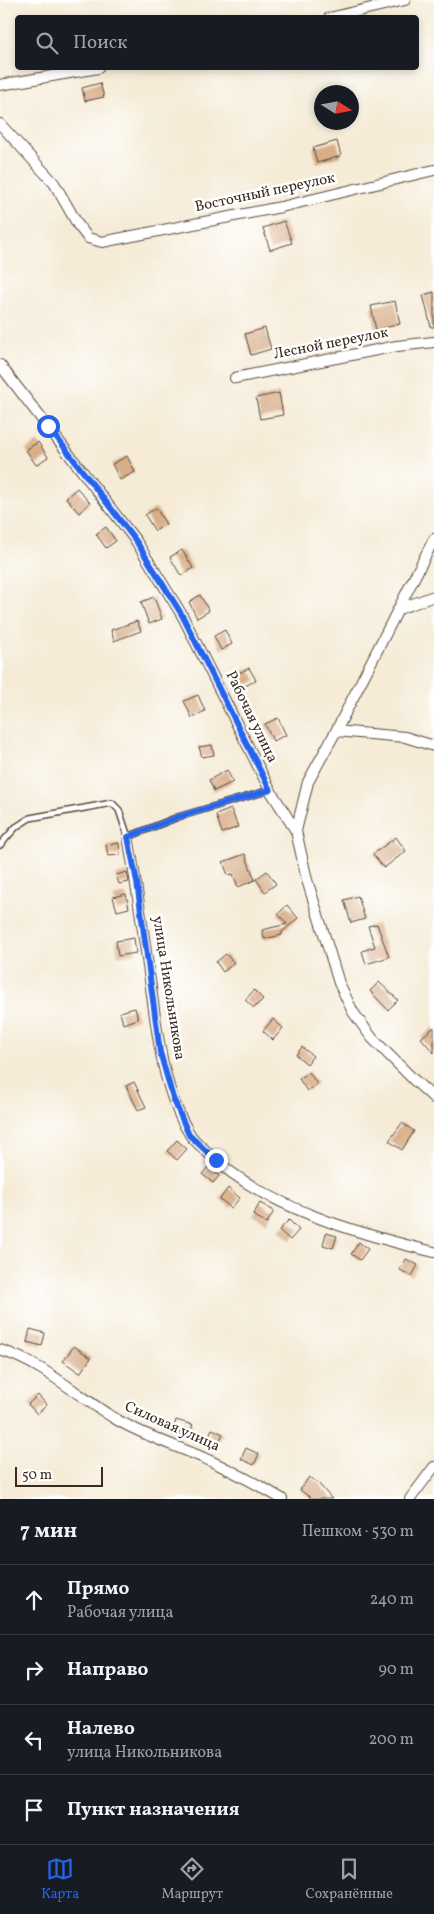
<!DOCTYPE html>
<html lang="ru">
<meta charset="utf-8">
<style>
:root{--surface:#171b24;--page:#242831;--text:#f1f3f6;--muted:#9ea1a6;--line:#363941;--accent:#2563eb}
body{margin:0;font-family:Vollkorn,serif;background:var(--page);color:var(--text)}
.compass{position:absolute;left:314px;top:85px;width:45px;height:45px;border-radius:50%;background:var(--surface);box-shadow:0 2px 8px #0003;rotate:101deg}
.scale{position:absolute;left:15px;bottom:12px;width:88px;box-sizing:border-box;padding-left:5px;border:2px solid #3b2a1e;border-top:0;font-size:14px;line-height:18px;white-space:nowrap;color:#3b2a1e;-webkit-text-stroke:4px #fff;paint-order:stroke}
.stop{position:absolute;width:15px;height:15px;margin:-11px;border:4px solid #2563eb;border-radius:50%;background:#fff}
.stop.end{background:#2563eb;border-color:#fff;box-shadow:0 1px 5px #0008}
.list{margin:0;padding:0;list-style:none}
h2{display:flex;justify-content:space-between;align-items:center;height:65px;margin:0;padding:0 20px;font-size:21px}
h2 small{font-size:16px;font-weight:400;color:var(--muted)}
.list li{display:grid;grid-template-columns:32px 1fr auto;gap:15px;align-items:center;box-sizing:border-box;height:70px;padding:0 20px;border-top:1px solid var(--line)}
.list b{display:block;font-size:19px;white-space:nowrap}
.list p{margin:0;font-size:16px;white-space:nowrap;color:var(--muted)}
.list em{font-size:16px;font-style:normal;color:var(--muted)}
.icon{flex:none;width:28px;height:28px;fill:none;stroke:currentColor;stroke-width:2;stroke-linecap:round;stroke-linejoin:round}
.map{position:relative;flex:none;width:434px;height:1499px;overflow:hidden}
.search{position:absolute;background:var(--surface);box-shadow:0 2px 8px #0003;left:15px;right:15px;top:15px;height:55px;display:flex;align-items:center;gap:12px;box-sizing:border-box;padding:0 18px;border-radius:5px;color:var(--muted);font-size:19px}
.sheet{height:345px;background:var(--surface)}
nav{display:flex;justify-content:space-around;align-items:center;box-sizing:border-box;height:70px;border-top:1px solid var(--line);background:var(--surface);font-size:14px;color:var(--muted)}
nav a{display:grid;justify-items:center;gap:2px}
nav .on{color:var(--accent)}
.map>svg:first-child{display:block}
.building{fill:#d8ae89}
.lines{fill:none;stroke-linecap:round;stroke-linejoin:round}
.lane-casing{stroke:#57473a;stroke-width:8}
.street-casing{stroke:#57473a;stroke-width:12}
.lane{stroke:#fff;stroke-width:5}
.street{stroke:#fff;stroke-width:10}
.route{stroke:#2563eb;stroke-width:6}
.labels{text-anchor:middle;dominant-baseline:central;stroke-width:5;stroke-linejoin:round;paint-order:stroke}
.street-label{font-size:15px;fill:#3b2a1e;stroke:#fff}
</style>
<div class="map">
<svg width="434" height="1499" viewBox="0 0 434 1499">
<rect width="100%" height="100%" fill="#fff"/>
<filter id="ink" filterUnits="userSpaceOnUse"><feTurbulence type="fractalNoise" baseFrequency=".02" numOctaves="2"/><feDisplacementMap in="SourceGraphic" scale="10" xChannelSelector="R" yChannelSelector="G"/><feConvolveMatrix kernelMatrix="1 2 1 2 8 2 1 2 1" color-interpolation-filters="sRGB"/></filter>
<filter id="wash" filterUnits="userSpaceOnUse"><feTurbulence type="fractalNoise" baseFrequency=".0096" numOctaves="4" result="noise"/><feDisplacementMap in="SourceGraphic" scale="20" xChannelSelector="R" yChannelSelector="G"/><feGaussianBlur stdDeviation="1.12" result="paint"/><feColorMatrix in="noise" values="0 0 0 0 0 0 0 0 0 0 0 0 0 0 0 0 0 1.4 0 .05"/><feComposite in="paint" operator="in"/></filter>
<g filter="url(#wash)">
<rect width="100%" height="100%" fill="#f5ebd6"/>
<g id="blocks">
<path class="building" d="M100 83 104 97 85 101 82 88Z
M337 141 341 156 317 163 313 148Z
M284 221 292 243 270 250 263 228Z
M434 292V327H431L423 295Z
M395 301 400 324 376 330 371 306Z
M265 328 271 349 251 355 245 334Z
M279 393 283 415 260 419 256 398Z
M38 442 48 457 36 465 26 450Z
M127 456 135 472 120 480 112 464Z
M77 488 90 503 79 513 66 498Z
M156 508 166 524 155 531 145 515Z
M106 527 116 541 106 548 96 534Z
M182 550 193 568 181 576 170 557Z
M200 595 209 611 197 618 189 602Z
M154 597 162 619 149 624 141 602Z
M137 621 141 631 114 641 111 630Z
M225 630 232 644 221 650 214 636Z
M249 668 256 680 242 688 235 675Z
M198 695 205 711 192 718 184 701Z
M278 718 286 735 273 741 265 724Z
M212 745 214 755 202 757 199 747Z
M227 770 233 782 214 791 209 780Z
M231 809 238 827 222 833 216 815Z
M396 837 406 851 384 868 373 854Z
M119 843 120 855 108 856 106 845Z
M245 854 255 880 238 887 233 874 228 875 223 862Z
M267 871 276 884 265 892 256 879Z
M127 872 129 882 119 884 116 875Z
M126 894 129 908 117 911 113 897Z
M358 896 365 919 351 923 344 900Z
M287 905 298 918 282 932V935L264 939 262 930 287 924 278 914Z
M377 924 389 957 366 964 362 951 375 947 368 926Z
M134 938 136 953 118 956 116 941Z
M226 954 234 963 223 972 216 962Z
M379 982 398 1000 388 1010 370 991Z
M254 990 263 999 254 1008 245 1000Z
M135 1008 138 1019 123 1024 120 1012Z
M273 1019 283 1028 273 1040 263 1031Z
M434 1027V1053L421 1038Z
M302 1047 313 1056 307 1064 296 1055Z
M309 1072 317 1084 307 1091 299 1079Z
M134 1082 146 1107 138 1110 126 1086Z
M402 1123 414 1131 402 1150 389 1141Z
M177 1140 187 1149 177 1160 167 1151Z
M208 1167 219 1176 213 1183 202 1174Z
M228 1188 240 1198 231 1208 220 1199Z
M260 1203 274 1211 267 1223 253 1215Z
M289 1220 299 1230 290 1240 279 1230Z
M326 1233 337 1236 333 1248 323 1245Z
M359 1242 368 1249 360 1260 351 1254Z
M406 1259 418 1265 412 1276 400 1270Z
M30 1329 45 1333 42 1346 27 1342Z
M74 1346 91 1358 80 1373 63 1361Z
M38 1395 47 1405 37 1414 28 1404Z
M176 1420 193 1425 189 1436 173 1431Z
M212 1429 223 1434 216 1447 206 1442Z
M246 1448 259 1454 254 1465 241 1459Z
M309 1477 318 1483 332 1499H312L300 1490Z"/>
</g>
</g>
<g filter="url(#ink)">
<use href="#blocks" fill-opacity="0" stroke="#57473a" stroke-width="1"/>
<g class="lines">
<defs>
<path id="lane" d="M0 845 16 827 30 818 112 803 119 810 128 837 178 817 270 790"/>
<path id="street" d="M329 18 405 0
M0 85 98 68
M0 124 54 183 78 225 88 238 102 242 281 207 434 170
M0 365 136 541 182 615 270 790 296 831 307 880 324 934 339 983 353 1012 372 1038 414 1080 434 1098
M235 378 397 346 434 342
M399 609 434 596
M336 731 405 737 434 746
M296 831 308 782 336 731 434 539
M128 837C137 885 143 932 150 980 157 1031 162 1088 189 1133 193 1140 201 1146 207 1152 263 1207 359 1234 434 1252
M0 1350C43 1363 76 1395 114 1418 142 1435 174 1445 204 1458 231 1470 257 1484 282 1499
M410 1499 434 1467"/>
</defs>
<use href="#lane" class="lane-casing"/>
<use href="#street" class="street-casing"/>
<use href="#lane" class="lane"/>
<use href="#street" class="street"/>
</g>
</g>
<g class="lines" filter="url(#ink)">
<path class="route" d="M48 426 136 541 182 615 270 790 178 817 128 837 137 882 160 1052 173 1098 189 1135 216 1160"/>
</g>
<g class="labels">
<g class="street-label">
<text transform="translate(265 193) rotate(-12)">Восточный переулок</text>
<text transform="translate(331 344) rotate(-11)">Лесной переулок</text>
<text transform="translate(251 717) rotate(64)">Рабочая улица</text>
<text transform="translate(168 988) rotate(81)">улица Никольникова</text>
<text transform="translate(172 1427) rotate(24)">Силовая улица</text>
</g>
</g>
</svg>
<svg class="compass" viewBox="-18 -18 36 36"><path d="M0-13l5 13h-10z" fill="#e53935"/><path d="M0 13l5-13h-10z" fill="#9ea1a6"/></svg>
<div class="scale">50 m</div>
<div class="stop" style="left:48px;top:426px"></div>
<div class="stop end" style="left:216px;top:1160px"></div>
<div class="search"><svg class="icon" aria-label="search" viewBox="0 0 24 24"><circle cx="10" cy="10" r="6"/><path d="M15 15l6 6"/></svg>Поиск</div>
</div>
<section class="sheet">
<h2>7 мин<small>Пешком · 530 m</small></h2>
<ul class="list">
<li><svg class="icon" aria-label="ahead" viewBox="0 0 24 24"><path d="M12 20V5M6 11l6-6 6 6"/></svg><div><b>Прямо</b><p>Рабочая улица</p></div><em>240 m</em></li>
<li><svg class="icon" aria-label="right" viewBox="0 0 24 24"><path d="M7 20v-9h11M14 6l5 5-5 5"/></svg><div><b>Направо</b></div><em>90 m</em></li>
<li><svg class="icon" aria-label="left" viewBox="0 0 24 24"><path d="M17 20v-9H6M10 6l-5 5 5 5"/></svg><div><b>Налево</b><p>улица Никольникова</p></div><em>200 m</em></li>
<li><svg class="icon" aria-label="arrive" viewBox="0 0 24 24"><path d="M6 21V4h12l-3 4 3 4H6"/></svg><div><b>Пункт назначения</b></div></li>
</ul>
</section>
<nav>
<a class="on"><svg class="icon" aria-label="map" viewBox="0 0 24 24"><path d="M3 6l6-2 6 2 6-2v14l-6 2-6-2-6 2zM9 4v14M15 6v14"/></svg>Карта</a>
<a><svg class="icon" aria-label="directions" viewBox="0 0 24 24"><path d="M12 3l9 9-9 9-9-9zM9 14v-3h6M13 9l2 2-2 2"/></svg>Маршрут</a>
<a><svg class="icon" aria-label="saved" viewBox="0 0 24 24"><path d="M7 4h10v16l-5-4-5 4z"/></svg>Сохранённые</a>
</nav>
